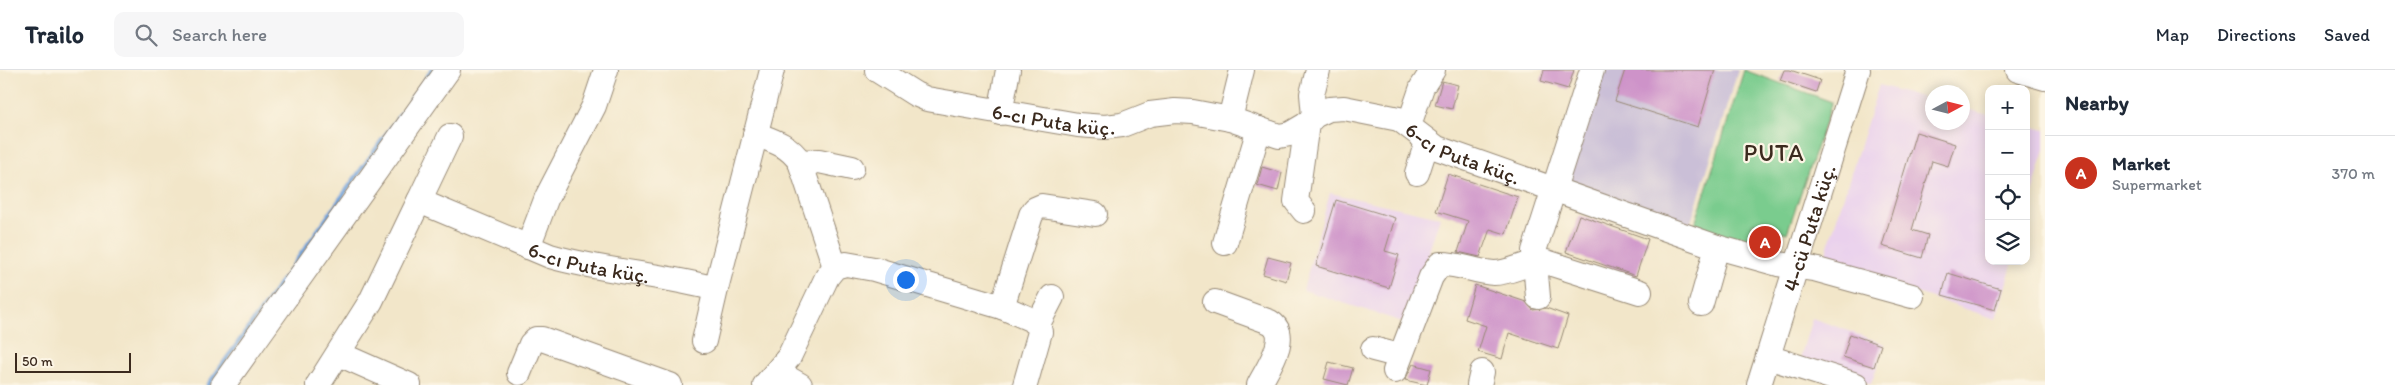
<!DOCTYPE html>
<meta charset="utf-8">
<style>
:root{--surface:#fff;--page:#f6f6f7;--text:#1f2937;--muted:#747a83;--line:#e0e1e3;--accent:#c8321e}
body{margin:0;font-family:Itim,sans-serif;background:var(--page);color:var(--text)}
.controls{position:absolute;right:15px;top:15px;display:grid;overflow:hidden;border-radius:10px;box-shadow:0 2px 12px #0003}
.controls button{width:45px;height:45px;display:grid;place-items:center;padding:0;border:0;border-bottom:1px solid var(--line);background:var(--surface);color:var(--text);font:25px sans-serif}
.compass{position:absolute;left:1925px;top:15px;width:45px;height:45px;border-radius:50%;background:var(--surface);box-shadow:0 2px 12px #0003;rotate:83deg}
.scale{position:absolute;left:15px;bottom:12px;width:116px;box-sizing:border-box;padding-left:5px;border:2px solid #3b2a1e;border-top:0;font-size:14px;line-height:18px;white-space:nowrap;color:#3b2a1e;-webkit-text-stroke:4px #fcf5e5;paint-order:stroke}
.you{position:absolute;left:905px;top:209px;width:18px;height:18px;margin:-12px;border:4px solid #fff;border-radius:50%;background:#1a73e8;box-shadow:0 0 0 8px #1a73e833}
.badge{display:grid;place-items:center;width:32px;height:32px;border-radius:50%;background:var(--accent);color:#fff;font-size:16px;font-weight:700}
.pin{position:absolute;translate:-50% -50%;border:2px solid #fff;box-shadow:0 1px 5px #0006}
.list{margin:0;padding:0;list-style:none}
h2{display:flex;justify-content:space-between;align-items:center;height:65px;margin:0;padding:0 20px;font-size:21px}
h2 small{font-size:16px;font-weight:400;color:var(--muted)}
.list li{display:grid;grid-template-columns:32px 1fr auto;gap:15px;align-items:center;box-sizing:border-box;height:75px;padding:0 20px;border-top:1px solid var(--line)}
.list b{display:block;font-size:19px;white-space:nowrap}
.list p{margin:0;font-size:16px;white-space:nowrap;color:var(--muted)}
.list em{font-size:16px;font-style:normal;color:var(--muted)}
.icon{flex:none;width:28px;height:28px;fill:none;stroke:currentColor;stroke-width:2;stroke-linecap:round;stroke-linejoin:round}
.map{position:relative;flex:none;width:2045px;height:315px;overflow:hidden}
header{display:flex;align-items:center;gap:30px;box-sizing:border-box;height:70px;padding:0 25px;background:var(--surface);border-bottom:1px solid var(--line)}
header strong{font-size:24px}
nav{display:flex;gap:28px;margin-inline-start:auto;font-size:18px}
.search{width:350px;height:45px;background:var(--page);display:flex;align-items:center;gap:12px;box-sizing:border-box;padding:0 18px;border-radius:10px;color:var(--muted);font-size:19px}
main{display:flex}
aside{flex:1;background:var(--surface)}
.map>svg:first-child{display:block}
.built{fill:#ead1ed}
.industrial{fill:#cabfd7}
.green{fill:#7acc8e;stroke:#5a7b56}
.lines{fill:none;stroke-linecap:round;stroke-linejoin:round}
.stream{stroke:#70a2db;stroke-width:4.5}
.building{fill:#ce93c9}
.minor-casing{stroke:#968874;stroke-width:26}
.minor{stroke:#fff;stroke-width:24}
.labels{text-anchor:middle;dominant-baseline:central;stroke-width:4.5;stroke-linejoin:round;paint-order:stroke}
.street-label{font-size:21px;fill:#3b2a1e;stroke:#fcf5e5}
.quarter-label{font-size:24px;letter-spacing:1px;fill:#3b2a1e;stroke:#fcf5e5}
</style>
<header>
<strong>Trailo</strong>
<div class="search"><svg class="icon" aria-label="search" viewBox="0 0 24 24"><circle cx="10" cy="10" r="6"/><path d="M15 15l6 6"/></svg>Search here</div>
<nav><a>Map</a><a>Directions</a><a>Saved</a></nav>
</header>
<main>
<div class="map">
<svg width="2045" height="315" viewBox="0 0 2045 315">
<rect width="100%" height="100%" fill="#fcf5e5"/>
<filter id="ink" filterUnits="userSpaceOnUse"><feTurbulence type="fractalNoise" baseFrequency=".02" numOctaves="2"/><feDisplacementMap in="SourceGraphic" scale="10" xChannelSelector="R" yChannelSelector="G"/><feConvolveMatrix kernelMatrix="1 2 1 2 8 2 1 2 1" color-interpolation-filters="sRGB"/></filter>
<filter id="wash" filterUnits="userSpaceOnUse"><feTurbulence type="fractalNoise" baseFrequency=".0096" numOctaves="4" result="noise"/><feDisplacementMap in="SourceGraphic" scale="20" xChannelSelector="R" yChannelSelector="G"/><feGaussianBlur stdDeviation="1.12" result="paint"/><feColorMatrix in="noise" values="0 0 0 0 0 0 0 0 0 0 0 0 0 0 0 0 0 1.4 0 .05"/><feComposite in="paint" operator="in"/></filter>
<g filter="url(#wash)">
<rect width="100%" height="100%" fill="#f2e6c9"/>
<path class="built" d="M1879 15 1932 30V52H1962L1963 38 1989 45V191H2013L1996 249 1823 192Z
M2026 55 2045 60V79L2026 144Z
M1330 123 1440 147 1406 253 1303 220Z
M1812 248 1885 274 1871 314 1800 289Z"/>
<path class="industrial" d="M1600 0H1738L1690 155 1563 117Z"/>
<path class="green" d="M1744 0 1832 32 1787 163 1753 153 1747 173 1694 157Z"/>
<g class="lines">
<path class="stream" d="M208 315 432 0"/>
</g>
<g id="blocks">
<path class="building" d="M1544 0H1574L1568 19 1541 11Z
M1625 0H1715L1698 57 1615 31Z
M1784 0H1790L1820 10 1816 22 1780 10Z
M1442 11 1458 15 1452 39 1435 35Z
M1916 62 1955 74 1948 96 1932 91 1912 160 1928 165 1922 188 1882 176Z
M1262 97 1282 103 1278 121 1257 115Z
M1448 104 1518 127 1506 164 1490 159 1480 187 1458 182 1468 151 1436 141Z
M1336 130 1395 148 1385 181 1399 185 1389 218 1316 196Z
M1579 145 1648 169 1636 206 1566 182Z
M1754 162 1783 172 1780 180 1750 172Z
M1268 187 1291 193 1286 211 1263 204Z
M1948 203 2001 219 1995 240 1942 225Z
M1475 215 1526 232 1533 240 1546 238 1568 246 1558 279 1509 263 1502 289 1478 282 1486 256 1465 249Z
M1850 264 1881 275 1874 297 1843 287Z
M1329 292 1353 298 1348 315 1324 309Z
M1413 294 1431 299 1427 315 1405 310Z"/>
</g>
</g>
<g filter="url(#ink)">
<use href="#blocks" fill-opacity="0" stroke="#968874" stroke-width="1"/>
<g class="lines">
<defs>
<g id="minor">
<path id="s1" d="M877 0 915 24 927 29 1078 55 1105 57 1122 55 1150 44 1175 41 1193 42 1230 49 1279 66 1290 64 1307 54 1314 46 1329 39 1344 38 1399 49 1437 78 1717 177 1778 194 1814 199 1912 226"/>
<path d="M2018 0 2045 8"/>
<path d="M1000 43 1008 0"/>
<path d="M1314 46 1312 24 1318 0"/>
<path d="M1230 49 1242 0"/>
<path d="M1409 55 1422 17 1433 0"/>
<path d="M755 64C774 71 789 75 800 92L835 197"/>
<path d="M800 92 819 91 852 98"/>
<path d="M1417 103 1427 72"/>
<path d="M419 131 450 66"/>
<path d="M1304 141 1296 131 1307 54"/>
<path d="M1225 173 1259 59"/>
<path d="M528 177 547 127 594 36 606 0"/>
<path d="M1538 227 1534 181 1592 0"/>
<path d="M1215 232 1270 252C1292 265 1267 299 1259 315"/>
<path d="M1701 234 1717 177"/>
<path d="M1002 237 1031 145 1035 139 1042 136 1095 144"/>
<path d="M1038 254 1052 227"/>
<path d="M704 271 716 219"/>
<path d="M1373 279 1400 286"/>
<path d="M339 284 409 315"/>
<path d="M1768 287 1856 315"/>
<path d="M1395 301 1431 207 1440 194C1458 193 1475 202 1494 203 1512 203 1527 191 1546 192L1640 222"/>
<path d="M777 302 800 315"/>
<path d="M519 303 531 274 536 269H542L670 315"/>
<path d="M223 315 448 0"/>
<path id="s2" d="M318 315 371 231 419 131 550 186C604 202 662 204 716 219L772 0"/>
<path d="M765 315 789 287 827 207 835 197 846 194 874 199 1002 237 1030 249 1038 254 1040 262 1025 315"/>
<path d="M1479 315 1482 302"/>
<path id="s3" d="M1759 315 1858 0"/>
</g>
</defs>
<use href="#minor" class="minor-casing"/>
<use href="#minor" class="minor"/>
</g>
</g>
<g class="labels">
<g class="street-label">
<text stroke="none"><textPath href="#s1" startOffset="186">6-cı Puta küç.</textPath></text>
<text stroke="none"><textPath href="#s1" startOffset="621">6-cı Puta küç.</textPath></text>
<text stroke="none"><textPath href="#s3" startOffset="165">4-cü Puta küç.</textPath></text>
<text stroke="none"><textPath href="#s2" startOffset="392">6-cı Puta küç.</textPath></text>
</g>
<g class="quarter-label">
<text x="1774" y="82">PUTA</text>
</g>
</g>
</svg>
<div class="controls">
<button>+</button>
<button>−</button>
<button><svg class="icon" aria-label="locate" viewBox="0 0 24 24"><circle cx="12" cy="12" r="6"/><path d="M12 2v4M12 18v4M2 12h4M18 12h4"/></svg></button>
<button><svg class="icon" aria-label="layers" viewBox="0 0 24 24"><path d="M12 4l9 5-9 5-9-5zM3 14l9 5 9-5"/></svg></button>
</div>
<svg class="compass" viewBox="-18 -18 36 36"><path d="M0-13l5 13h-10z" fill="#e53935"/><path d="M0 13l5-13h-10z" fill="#747a83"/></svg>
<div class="scale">50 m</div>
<div class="you"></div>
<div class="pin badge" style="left:1765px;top:172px">A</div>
</div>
<aside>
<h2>Nearby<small></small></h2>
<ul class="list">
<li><span class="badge">A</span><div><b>Market</b><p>Supermarket</p></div><em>370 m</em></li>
</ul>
</aside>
</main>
